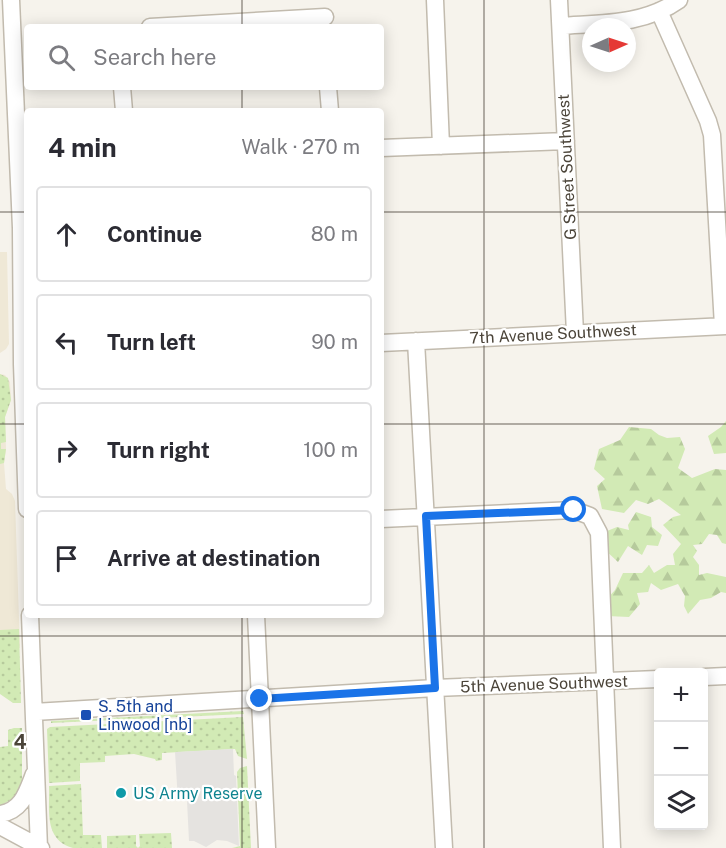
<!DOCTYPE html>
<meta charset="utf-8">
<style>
:root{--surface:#fff;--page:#f2f2f3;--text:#2b2b33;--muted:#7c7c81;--line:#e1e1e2}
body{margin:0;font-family:"Public Sans",sans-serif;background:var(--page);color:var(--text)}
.controls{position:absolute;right:18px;bottom:18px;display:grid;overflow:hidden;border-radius:6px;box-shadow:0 3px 15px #0003}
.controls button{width:54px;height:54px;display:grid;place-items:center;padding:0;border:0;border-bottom:2px solid var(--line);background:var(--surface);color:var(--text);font:30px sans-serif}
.compass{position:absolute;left:582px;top:18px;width:54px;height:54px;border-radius:50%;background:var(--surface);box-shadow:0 3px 15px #0003;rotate:87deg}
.stop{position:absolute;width:18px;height:18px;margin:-14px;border:4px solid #1a73e8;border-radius:50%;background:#fff}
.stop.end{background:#1a73e8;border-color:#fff;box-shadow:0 2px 6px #0008}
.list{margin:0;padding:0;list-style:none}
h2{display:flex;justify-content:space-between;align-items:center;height:78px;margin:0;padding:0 24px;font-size:26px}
h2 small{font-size:20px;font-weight:400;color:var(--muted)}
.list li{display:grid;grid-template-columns:39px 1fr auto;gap:18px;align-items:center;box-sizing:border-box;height:96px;margin:0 12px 12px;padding:0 12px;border:2px solid var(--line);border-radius:6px}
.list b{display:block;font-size:22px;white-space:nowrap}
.list em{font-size:20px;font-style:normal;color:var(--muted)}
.icon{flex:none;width:33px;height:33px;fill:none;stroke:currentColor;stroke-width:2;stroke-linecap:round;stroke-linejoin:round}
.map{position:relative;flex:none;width:726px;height:848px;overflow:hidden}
.search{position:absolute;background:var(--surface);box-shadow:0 3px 15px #0003;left:24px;top:24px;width:360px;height:66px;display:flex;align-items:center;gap:15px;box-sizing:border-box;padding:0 21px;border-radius:6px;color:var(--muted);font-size:22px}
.panel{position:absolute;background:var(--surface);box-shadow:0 3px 15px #0003;left:24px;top:108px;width:360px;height:510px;border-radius:6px}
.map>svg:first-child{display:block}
.education{fill:#efe8d6}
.grass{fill:url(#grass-dots)}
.forest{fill:url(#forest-firs)}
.parking{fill:#e5e3e0}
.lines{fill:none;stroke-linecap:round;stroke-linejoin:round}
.minor-casing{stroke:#c2bbae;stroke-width:19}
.minor{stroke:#fff;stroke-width:16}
.route{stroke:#1a73e8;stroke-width:8}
.grid{fill:none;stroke:#4b4439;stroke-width:1.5;stroke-opacity:0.55}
.transit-dot{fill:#1a4fb4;stroke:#fff;stroke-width:2}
.culture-dot{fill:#0f9aa8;stroke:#fff;stroke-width:2}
.labels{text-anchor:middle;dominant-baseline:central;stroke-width:4.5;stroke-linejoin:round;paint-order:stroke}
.street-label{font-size:16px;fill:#4b4439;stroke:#fff}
.transit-label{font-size:16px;fill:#164399;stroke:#fff;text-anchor:start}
.culture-label{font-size:16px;fill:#0d838f;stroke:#fff;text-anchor:start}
.grid-label{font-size:20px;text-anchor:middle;font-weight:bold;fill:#4b4439;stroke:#fff;stroke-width:4.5;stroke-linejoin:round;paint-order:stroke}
</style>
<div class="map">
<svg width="726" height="848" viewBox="0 0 726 848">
<defs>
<pattern id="grass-dots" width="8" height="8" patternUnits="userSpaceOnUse" patternTransform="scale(1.5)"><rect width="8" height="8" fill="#d2eab5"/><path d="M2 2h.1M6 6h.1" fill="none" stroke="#b6ca9c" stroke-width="1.8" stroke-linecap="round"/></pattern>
<pattern id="forest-firs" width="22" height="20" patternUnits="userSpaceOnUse" patternTransform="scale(1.5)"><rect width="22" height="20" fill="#d2eab5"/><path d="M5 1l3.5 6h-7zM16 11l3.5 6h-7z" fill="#b6ca9c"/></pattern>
</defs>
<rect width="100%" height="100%" fill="#f6f3ec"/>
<path class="education" d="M0 252H7L9 344 6 349 0 353Z
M0 374 5 375 10 382 11 400 5 417 6 449 4 463 6 489 12 494 15 501 20 648 0 649Z"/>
<path class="grass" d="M0 374 8 378 11 400 5 417 6 442 1 443V449H6L4 463 0 464Z
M19 629 21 703H13L0 694V630Z
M243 711 244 714 51 723V721Z
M243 717 247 759 238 756 235 749 162 753V760L156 761 155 759 134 754 105 756V762L80 763V781L49 783 47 729 50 727Z
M14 728H22V785L13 801 10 800 0 806V747L8 746V730Z
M247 766 251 848H232L240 846 237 772 240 768Z
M81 784 83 835H101L102 848C93 848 81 848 73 848 43 840 50 809 49 786Z
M171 833 172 848H107V836L136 835V846L138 848 140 846 139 834Z"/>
<path class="forest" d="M726 421V453L714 454 708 436 721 427Z
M629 427 651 429 659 435 667 438 680 437 685 449 678 468 692 478 715 469 726 470V544L722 543 717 535 709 534 702 544 693 545 697 551 693 557 699 565V575L707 573 726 577V593L721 592 711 598 700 600 688 614 684 606 685 596 678 584 661 590 651 583 648 592 637 593 640 604 629 617 607 616 606 600 615 590 623 573H642L649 565 654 573 667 565H675L673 554 681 544 663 525 673 517 681 515 659 499 648 504 636 500 624 513 602 509 597 486 605 479 594 469 599 449 620 440Z
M636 512 651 517 652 527 662 535 658 546 647 545 642 555 628 546 618 562 604 549 602 533 617 527 629 530 628 525Z"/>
<path class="parking" d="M233 749 234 775 236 776 239 846 227 841 217 840 206 847 194 841H189L187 801H178L175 752Z"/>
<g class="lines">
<defs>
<path id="minor" d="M11 0 21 228 22 364 27 509
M435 0 441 146
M559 0 575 333
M659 11 708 121 712 135 723 326
M561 26C601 23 644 25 679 0
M150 27 325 17
M122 87 124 111
M328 87 330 111
M381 148 566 141
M416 341 444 848
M381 343 726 326
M381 519 574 510 590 516 599 533 612 848
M30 615 39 848
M256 615 267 848
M704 677 726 676
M34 712 435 688 658 679
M0 814C22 811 27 792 34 774
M0 826 41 848"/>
</defs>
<use href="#minor" class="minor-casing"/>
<use href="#minor" class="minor"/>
</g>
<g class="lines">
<path class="route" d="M260 699 435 688 426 516 574 510"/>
</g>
<path class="grid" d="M242 0V27M484 0V848M242 87V111M0 212H27M381 212H726M0 424H27M381 424H726M242 615V848M0 636H726"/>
<rect class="transit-dot" x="80" y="709" width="12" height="12" rx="3"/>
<circle class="culture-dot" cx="121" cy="793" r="6"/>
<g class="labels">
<g class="street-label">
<text transform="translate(567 167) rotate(-93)">G Street Southwest</text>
<text transform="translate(553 334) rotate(-3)">7th Avenue Southwest</text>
<text transform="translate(544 684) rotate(-2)">5th Avenue Southwest</text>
</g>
<g class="transit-label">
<text x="98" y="706">S. 5th and<tspan x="98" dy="18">Linwood [nb]</tspan></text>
</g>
<g class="culture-label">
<text x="133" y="793">US Army Reserve</text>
</g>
</g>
<g class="grid-label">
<text x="20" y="749">4</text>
</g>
</svg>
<div class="controls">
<button>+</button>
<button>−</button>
<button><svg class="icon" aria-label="layers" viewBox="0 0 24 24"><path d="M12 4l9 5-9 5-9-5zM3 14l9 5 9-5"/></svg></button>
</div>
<svg class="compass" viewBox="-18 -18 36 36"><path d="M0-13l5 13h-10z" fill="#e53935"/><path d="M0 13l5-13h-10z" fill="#7c7c81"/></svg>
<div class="stop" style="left:574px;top:510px"></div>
<div class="stop end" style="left:260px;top:699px"></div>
<div class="search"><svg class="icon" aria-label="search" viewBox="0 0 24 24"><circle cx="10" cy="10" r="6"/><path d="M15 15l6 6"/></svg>Search here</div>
<section class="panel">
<h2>4 min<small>Walk · 270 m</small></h2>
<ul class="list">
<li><svg class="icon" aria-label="ahead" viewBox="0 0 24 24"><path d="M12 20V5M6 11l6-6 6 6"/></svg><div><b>Continue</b></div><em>80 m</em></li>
<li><svg class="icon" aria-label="left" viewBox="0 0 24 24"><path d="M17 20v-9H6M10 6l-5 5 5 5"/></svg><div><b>Turn left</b></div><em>90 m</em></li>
<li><svg class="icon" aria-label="right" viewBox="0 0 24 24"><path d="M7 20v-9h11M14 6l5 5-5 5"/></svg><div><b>Turn right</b></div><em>100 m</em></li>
<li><svg class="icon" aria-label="arrive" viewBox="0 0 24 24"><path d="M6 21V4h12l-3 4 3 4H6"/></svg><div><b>Arrive at destination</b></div></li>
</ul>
</section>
</div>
